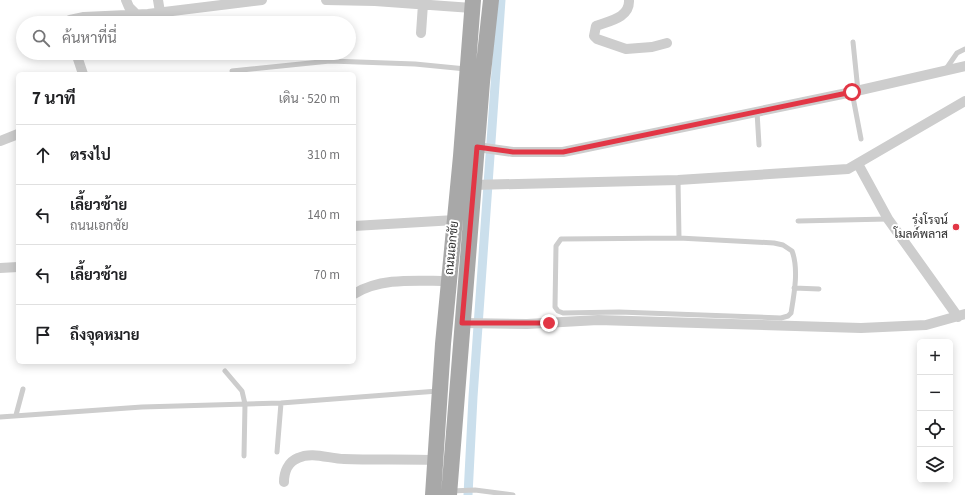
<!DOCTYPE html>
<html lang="th">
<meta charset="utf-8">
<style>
:root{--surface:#fff;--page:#f6f6f6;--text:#202124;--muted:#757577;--line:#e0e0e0}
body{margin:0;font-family:"Source Sans 3",Sarabun,sans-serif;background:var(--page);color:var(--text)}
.controls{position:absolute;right:12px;bottom:12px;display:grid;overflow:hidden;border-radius:6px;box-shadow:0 2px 10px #0003}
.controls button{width:36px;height:36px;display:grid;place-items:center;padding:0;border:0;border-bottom:1px solid var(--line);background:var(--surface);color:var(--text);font:20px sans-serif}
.stop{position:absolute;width:12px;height:12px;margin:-9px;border:3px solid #e23645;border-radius:50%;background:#fff}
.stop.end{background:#e23645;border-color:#fff;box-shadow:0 1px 4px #0008}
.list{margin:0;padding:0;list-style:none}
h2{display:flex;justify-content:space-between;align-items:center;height:52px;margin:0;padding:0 16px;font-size:17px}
h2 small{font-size:13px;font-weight:400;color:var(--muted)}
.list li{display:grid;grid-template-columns:26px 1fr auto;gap:12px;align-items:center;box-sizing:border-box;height:60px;padding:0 16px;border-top:1px solid var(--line)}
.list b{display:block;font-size:15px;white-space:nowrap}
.list p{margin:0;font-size:13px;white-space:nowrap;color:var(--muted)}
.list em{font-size:13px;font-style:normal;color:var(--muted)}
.icon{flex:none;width:22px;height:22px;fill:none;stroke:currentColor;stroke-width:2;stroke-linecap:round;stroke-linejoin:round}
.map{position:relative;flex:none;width:965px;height:495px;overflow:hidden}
.search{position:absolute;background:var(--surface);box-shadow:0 2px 10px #0003;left:16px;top:16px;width:340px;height:44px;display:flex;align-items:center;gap:10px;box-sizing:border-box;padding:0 14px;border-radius:22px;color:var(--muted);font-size:15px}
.panel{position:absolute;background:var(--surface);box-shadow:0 2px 10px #0003;left:16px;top:72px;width:340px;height:292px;border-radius:6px}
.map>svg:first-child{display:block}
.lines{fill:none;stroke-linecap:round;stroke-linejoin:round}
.canal{stroke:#cbdfec;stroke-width:9}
.lane{stroke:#cdcdcd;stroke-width:5}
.street{stroke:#cdcdcd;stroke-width:10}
.primary{stroke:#a8a8a8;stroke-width:16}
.route{stroke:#e23645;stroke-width:5}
.poi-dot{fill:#e23645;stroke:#fff;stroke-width:1.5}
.labels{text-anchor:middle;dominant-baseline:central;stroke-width:4;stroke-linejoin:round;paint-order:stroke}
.poi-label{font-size:12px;fill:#303030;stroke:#fff;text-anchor:end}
.street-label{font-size:12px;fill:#303030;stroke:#fff}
</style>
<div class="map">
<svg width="965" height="495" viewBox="0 0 965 495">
<rect width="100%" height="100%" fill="#fff"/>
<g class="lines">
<path class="canal" d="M468 495 473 397 501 0"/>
<path class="lane" d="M853 42 858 91
M946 69 957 53 965 49
M232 71 330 61 415 64 466 69
M852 92 861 139
M757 112 759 145
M678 180 679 238 774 243 783 245 792 251C799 269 794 295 791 313L788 316 781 318 619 312 563 313 558 311 555 307 556 246 561 239 679 238
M798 221 888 219
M794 288 819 289
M225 371 242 391 245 404 244 456
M16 415 23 389
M0 417 142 407 281 403 438 391
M277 452 281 403
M451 491 475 490 513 495"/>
<path class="street" d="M126 0 129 7 135 13
M158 0 160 12
M326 0 375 1 472 8
M629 0C630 18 609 21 596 26L594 36 597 39 626 49 652 47 667 43
M68 23 70 20 84 17 148 14 262 0
M421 33 423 4
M76 53 83 74
M0 141 18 134
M477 147 513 152H563L852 92 965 66
M858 164 888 219 958 317
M473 185 678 180 848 169 965 101
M354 226 455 220
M0 268 18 267
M354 294C381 277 417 281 448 281
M463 323 527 324 598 320 861 328 926 325 965 314
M284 482C284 472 288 462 298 458 312 451 330 459 344 459 374 460 405 459 435 460"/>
<path class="primary" d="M433 495 443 344 461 156 473 0
M449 495 482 82 491 0"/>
</g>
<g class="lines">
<path class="route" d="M549 323H462L477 147 513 152H563L852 92"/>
</g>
<circle class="poi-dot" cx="956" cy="227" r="4"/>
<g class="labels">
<g class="poi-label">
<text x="948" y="220">รุ่งโรจน์<tspan x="948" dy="14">โมลด์พลาส</tspan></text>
</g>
<g class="street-label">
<text transform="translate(452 248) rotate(-84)">ถนนเอกชัย</text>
</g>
</g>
</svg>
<div class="controls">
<button>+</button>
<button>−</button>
<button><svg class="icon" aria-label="locate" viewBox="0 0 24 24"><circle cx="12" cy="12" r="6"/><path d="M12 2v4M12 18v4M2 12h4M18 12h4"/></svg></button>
<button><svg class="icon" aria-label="layers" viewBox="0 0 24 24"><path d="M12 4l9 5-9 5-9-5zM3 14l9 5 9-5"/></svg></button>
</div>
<div class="stop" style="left:852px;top:92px"></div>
<div class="stop end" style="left:549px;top:323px"></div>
<div class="search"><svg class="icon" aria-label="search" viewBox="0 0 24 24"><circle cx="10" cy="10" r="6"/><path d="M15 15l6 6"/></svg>ค้นหาที่นี่</div>
<section class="panel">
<h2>7 นาที<small>เดิน · 520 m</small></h2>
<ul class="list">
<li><svg class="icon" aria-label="ahead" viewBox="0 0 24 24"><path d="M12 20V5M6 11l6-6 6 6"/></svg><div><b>ตรงไป</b></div><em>310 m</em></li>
<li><svg class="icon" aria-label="left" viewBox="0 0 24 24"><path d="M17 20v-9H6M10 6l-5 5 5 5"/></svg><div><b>เลี้ยวซ้าย</b><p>ถนนเอกชัย</p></div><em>140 m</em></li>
<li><svg class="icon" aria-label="left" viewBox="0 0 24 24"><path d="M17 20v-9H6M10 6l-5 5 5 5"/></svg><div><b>เลี้ยวซ้าย</b></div><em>70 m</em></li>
<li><svg class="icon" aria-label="arrive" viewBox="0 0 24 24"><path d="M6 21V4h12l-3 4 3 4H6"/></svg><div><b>ถึงจุดหมาย</b></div></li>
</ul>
</section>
</div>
